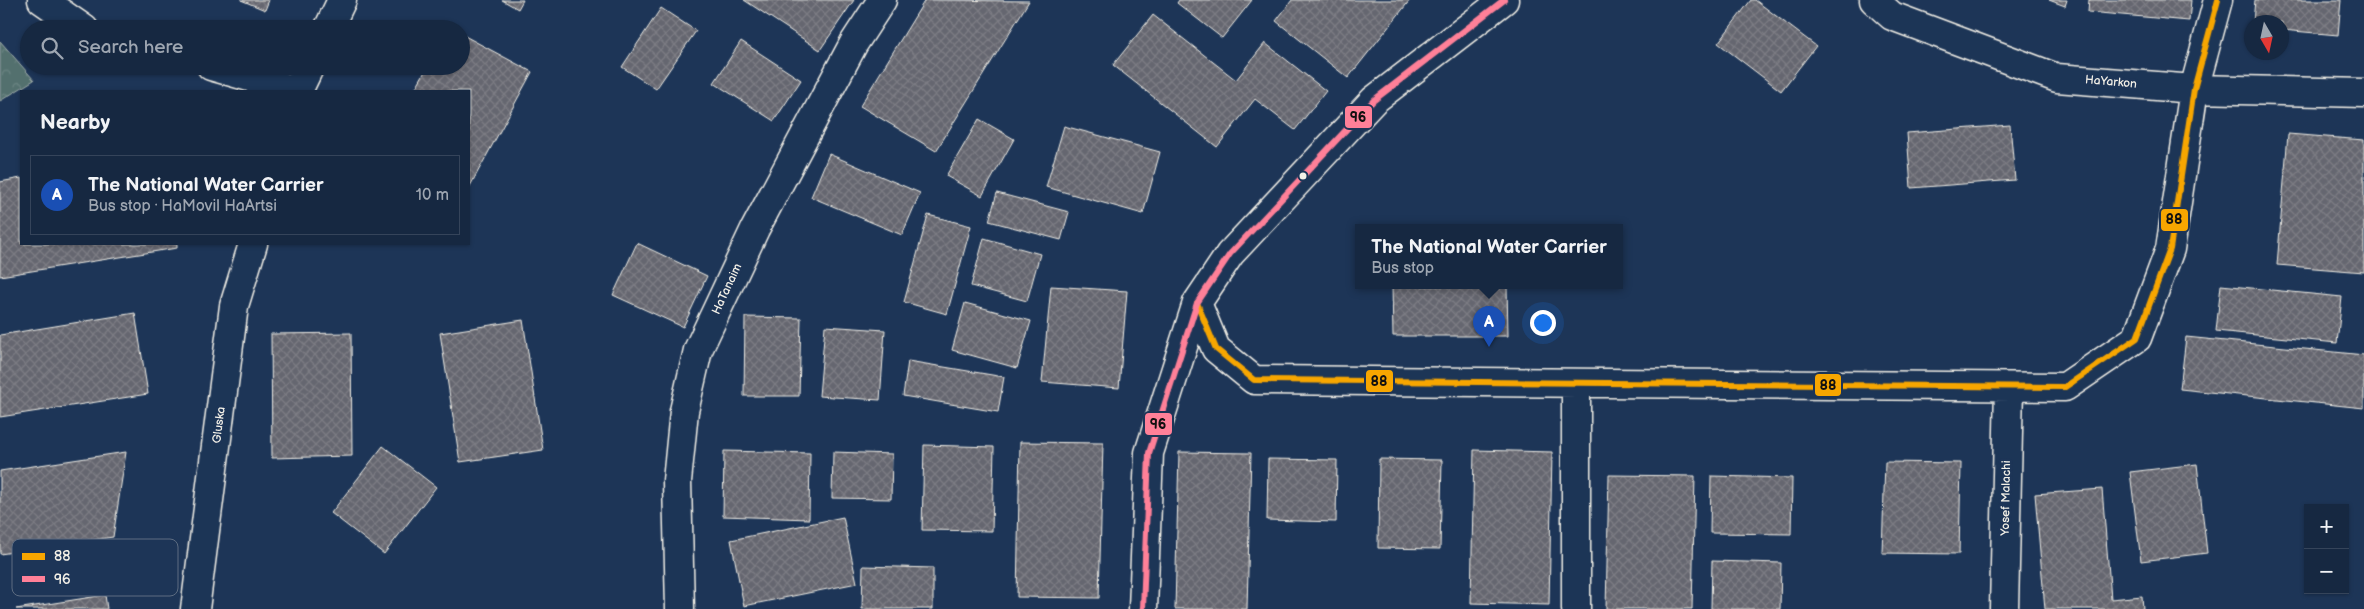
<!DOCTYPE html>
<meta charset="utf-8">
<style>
:root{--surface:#162841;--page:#23344c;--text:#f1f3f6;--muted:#9ea6b1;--line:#35445a;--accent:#bca0f2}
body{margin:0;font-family:"Balsamiq Sans",sans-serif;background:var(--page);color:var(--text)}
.controls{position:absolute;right:15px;bottom:15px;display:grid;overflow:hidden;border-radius:0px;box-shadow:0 1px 4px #0004}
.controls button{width:45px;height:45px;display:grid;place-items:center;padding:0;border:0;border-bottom:1px solid var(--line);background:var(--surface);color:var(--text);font:25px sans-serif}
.compass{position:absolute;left:2244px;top:15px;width:45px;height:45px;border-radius:50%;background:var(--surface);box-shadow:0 1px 4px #0004;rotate:171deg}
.you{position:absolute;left:1542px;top:322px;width:18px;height:18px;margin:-12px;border:4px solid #fff;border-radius:50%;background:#1a73e8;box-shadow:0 0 0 8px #1a73e833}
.badge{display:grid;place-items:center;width:32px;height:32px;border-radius:50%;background:var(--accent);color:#fff;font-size:16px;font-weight:700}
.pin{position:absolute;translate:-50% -41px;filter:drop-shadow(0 1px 2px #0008)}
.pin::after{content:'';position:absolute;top:26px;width:18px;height:15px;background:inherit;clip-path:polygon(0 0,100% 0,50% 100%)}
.popup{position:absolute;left:1355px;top:224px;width:268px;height:65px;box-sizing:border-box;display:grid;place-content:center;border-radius:0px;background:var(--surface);filter:drop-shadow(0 1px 4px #0005);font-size:16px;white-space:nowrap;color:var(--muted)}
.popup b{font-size:19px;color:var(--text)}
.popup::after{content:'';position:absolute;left:50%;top:100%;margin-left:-10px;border:10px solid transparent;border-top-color:var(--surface)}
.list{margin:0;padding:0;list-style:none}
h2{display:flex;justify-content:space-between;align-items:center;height:65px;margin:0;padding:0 20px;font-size:21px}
h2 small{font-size:16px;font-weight:400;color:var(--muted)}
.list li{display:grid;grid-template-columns:32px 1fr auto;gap:15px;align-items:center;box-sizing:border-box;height:80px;margin:0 10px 10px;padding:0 10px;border:1px solid var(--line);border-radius:0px}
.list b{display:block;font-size:19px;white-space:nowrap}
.list p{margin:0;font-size:16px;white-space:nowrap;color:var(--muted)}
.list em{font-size:16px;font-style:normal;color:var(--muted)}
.icon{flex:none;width:28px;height:28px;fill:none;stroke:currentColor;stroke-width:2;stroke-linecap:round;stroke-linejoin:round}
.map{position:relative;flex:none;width:2364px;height:609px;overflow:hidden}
.search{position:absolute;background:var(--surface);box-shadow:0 1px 4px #0004;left:20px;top:20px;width:450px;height:55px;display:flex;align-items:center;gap:12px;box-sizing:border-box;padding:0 18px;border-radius:28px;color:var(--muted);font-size:19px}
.panel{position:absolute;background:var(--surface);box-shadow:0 1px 4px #0004;left:20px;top:90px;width:450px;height:155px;border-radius:0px}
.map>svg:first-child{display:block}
.park{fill:url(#park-crowns);stroke:#a4b0ab}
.building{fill:url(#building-cross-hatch);stroke:#f4f1e8}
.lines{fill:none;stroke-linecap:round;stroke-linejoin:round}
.minor-casing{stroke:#f4f1e8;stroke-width:31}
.minor{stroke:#1d3557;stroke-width:28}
.bus-1-casing{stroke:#1d3557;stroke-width:10}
.bus-2-casing{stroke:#1d3557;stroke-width:10}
.bus-1{stroke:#f7a600;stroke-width:6}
.bus-2{stroke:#ff8098;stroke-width:6}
.bus-dot{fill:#f4f1e8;stroke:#1d3557;stroke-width:2}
.labels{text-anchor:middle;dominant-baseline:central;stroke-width:5;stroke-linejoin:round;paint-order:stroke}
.street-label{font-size:12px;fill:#f4f1e8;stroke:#1d3557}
.key{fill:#1d3557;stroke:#5e6d82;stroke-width:1}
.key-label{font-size:14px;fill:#f4f1e8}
.line-badge{stroke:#1d3557;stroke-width:2}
.pale-badge-label{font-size:14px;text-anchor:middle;font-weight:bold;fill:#111}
</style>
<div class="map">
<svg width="2364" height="609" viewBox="0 0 2364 609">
<defs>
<pattern id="park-crowns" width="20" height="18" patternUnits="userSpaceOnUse" patternTransform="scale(1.25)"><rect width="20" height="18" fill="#53706e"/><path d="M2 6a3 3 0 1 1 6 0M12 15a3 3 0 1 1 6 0" fill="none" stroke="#6c8583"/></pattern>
<pattern id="building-cross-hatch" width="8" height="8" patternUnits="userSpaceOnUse" patternTransform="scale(1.25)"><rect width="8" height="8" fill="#65666f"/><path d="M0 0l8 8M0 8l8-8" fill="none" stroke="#7c7c84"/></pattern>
</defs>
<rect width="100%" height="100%" fill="#1d3557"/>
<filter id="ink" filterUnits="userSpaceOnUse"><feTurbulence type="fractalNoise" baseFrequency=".02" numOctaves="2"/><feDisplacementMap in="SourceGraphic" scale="10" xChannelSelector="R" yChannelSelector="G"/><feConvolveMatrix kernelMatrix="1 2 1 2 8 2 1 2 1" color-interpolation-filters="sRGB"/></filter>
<g filter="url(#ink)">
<path class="park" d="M0 41 34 80 0 101Z"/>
<path class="building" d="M241 0H269L265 10Z
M502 0H523L518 9Z
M744 0H854L820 50Z
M925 0 1029 1 936 151 860 106Z
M1179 0H1252L1222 38 1177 3Z
M1292 0H1410L1348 78 1276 21Z
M1751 0H1755L1816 46 1781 91 1718 43Z
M2049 0H2067L2065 6Z
M2089 0H2191L2189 21 2088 12Z
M2255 0H2341L2338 35 2282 30V22H2253Z
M661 8 696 31 656 89 622 67Z
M1153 15 1236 80 1265 43 1326 91 1295 130 1255 99 1217 147 1113 65Z
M461 34 532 72 469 188V91H414L428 66H461Z
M741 41 801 80 774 121 714 83Z
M979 119 1014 139 982 196 946 176Z
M2010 125 2015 180 1911 188 1907 133Z
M1064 126 1160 152 1143 214 1046 187Z
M2288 134 2364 140V272L2277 265Z
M829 154 920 193 902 235 811 197Z
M21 178V244H177V248L0 276V182Z
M997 193 1069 212 1061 240 989 221Z
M928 215 971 226 947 314 904 302Z
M984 238 1040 254 1027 301 971 286Z
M637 243 707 276 683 327 613 295Z
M2221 285 2342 297 2337 343 2216 331Z
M1051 286 1127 291 1119 388 1042 382Z
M1392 286H1507L1508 336H1393Z
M965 303 1031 321 1017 368 952 350Z
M135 313 148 394 0 417V335Z
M745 317 801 318 799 396H744Z
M523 320 543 450 460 462 440 333Z
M825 326 885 330 880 400 819 396Z
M351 333 352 456 272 458 271 334Z
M2186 337 2364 355V408L2180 389Z
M908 361 1004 377 998 412 903 396Z
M1020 442 1103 443 1099 598 1017 597Z
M924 445 994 447 992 531 922 530Z
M383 446 436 487 384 554 331 513Z
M1474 450 1552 452 1549 605 1471 603Z
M724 451 810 453 809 519 723 516Z
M126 452 113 537 0 554V471Z
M833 452 892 454 891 499 832 498Z
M1179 452 1251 453 1247 609H1175Z
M1268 459 1337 460 1336 522 1267 520Z
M1379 459 1442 460 1440 549 1378 548Z
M1885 462 1961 463 1959 554 1882 553Z
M2197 464 2207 553 2141 561 2130 472Z
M1609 475 1695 476 1692 609H1606Z
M1711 476 1792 478 1791 534 1710 533Z
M2102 489 2111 599 2142 596 2143 609H2045L2035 494Z
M843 517 857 583 744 606 731 540Z
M1712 561 1781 563 1780 609H1711Z
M863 566 933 568V609H862Z
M105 595 107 609H16Z"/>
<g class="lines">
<defs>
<path id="minor" d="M42 0 84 29
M1874 0 1892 16 2057 78 2194 89 2364 93
M328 29 342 0
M211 66 298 91
M298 91 310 66
M1197 303 1216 349 1254 380 2065 387 2137 338 2170 249 2194 89 2218 0
M195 609 234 306 253 244
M680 609 677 481 684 411 698 350 755 229 854 43 882 0
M1143 609 1149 453 1197 303 1230 254 1374 100 1504 0
M1576 609V383
M2004 609 2009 387"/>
</defs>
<use href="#minor" class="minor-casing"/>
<use href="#minor" class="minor"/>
<defs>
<path id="bus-1" d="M1197 303 1216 349 1254 380 2065 387 2137 338 2170 249 2194 89 2218 0"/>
<path id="bus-2" d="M1143 609 1149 453 1197 303 1230 254 1374 100 1504 0"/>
</defs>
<use href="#bus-1" class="bus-1-casing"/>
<use href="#bus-2" class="bus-2-casing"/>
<use href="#bus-1" class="bus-1"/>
<use href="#bus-2" class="bus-2"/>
</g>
</g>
<circle class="bus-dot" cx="1303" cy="176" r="4.5"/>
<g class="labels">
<g class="street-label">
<text transform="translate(2111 82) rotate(5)">HaYarkon</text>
<text transform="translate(727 289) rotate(-65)">HaTanaim</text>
<text transform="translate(219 425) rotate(-83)">Gluska</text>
<text transform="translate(2006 498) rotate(-89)">Yosef Malachi</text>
</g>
</g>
<rect x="12" y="539" width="166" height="57" rx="8" class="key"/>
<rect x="22" y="553" width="23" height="7" fill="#f7a600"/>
<rect x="22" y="576" width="23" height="6" fill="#ff8098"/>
<g class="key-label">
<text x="54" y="561">88</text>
<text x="54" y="584">96</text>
</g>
<g class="line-badge">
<rect x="1344" y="105" width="29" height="24" rx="5" fill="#ff8098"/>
<rect x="2160" y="208" width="29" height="24" rx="5" fill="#f7a600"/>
<rect x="1365" y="369" width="29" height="24" rx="5" fill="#f7a600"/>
<rect x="1814" y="373" width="28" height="24" rx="5" fill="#f7a600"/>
<rect x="1144" y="412" width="29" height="24" rx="5" fill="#ff8098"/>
</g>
<g class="pale-badge-label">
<text x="1358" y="122">96</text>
<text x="2174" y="224">88</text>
<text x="1379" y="386">88</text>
<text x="1828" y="390">88</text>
<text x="1158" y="429">96</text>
</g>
</svg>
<div class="controls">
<button>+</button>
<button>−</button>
</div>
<svg class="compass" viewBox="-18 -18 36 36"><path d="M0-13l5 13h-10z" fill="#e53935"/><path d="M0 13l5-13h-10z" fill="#9ea6b1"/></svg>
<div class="you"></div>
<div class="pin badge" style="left:1489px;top:347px;background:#1a4fb4">A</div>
<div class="popup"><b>The National Water Carrier</b>Bus stop</div>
<div class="search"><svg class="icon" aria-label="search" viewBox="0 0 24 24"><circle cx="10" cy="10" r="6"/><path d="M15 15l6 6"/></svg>Search here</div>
<section class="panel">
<h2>Nearby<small></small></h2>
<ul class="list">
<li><span class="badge" style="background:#1a4fb4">A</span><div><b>The National Water Carrier</b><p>Bus stop · HaMovil HaArtsi</p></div><em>10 m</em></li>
</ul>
</section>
</div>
